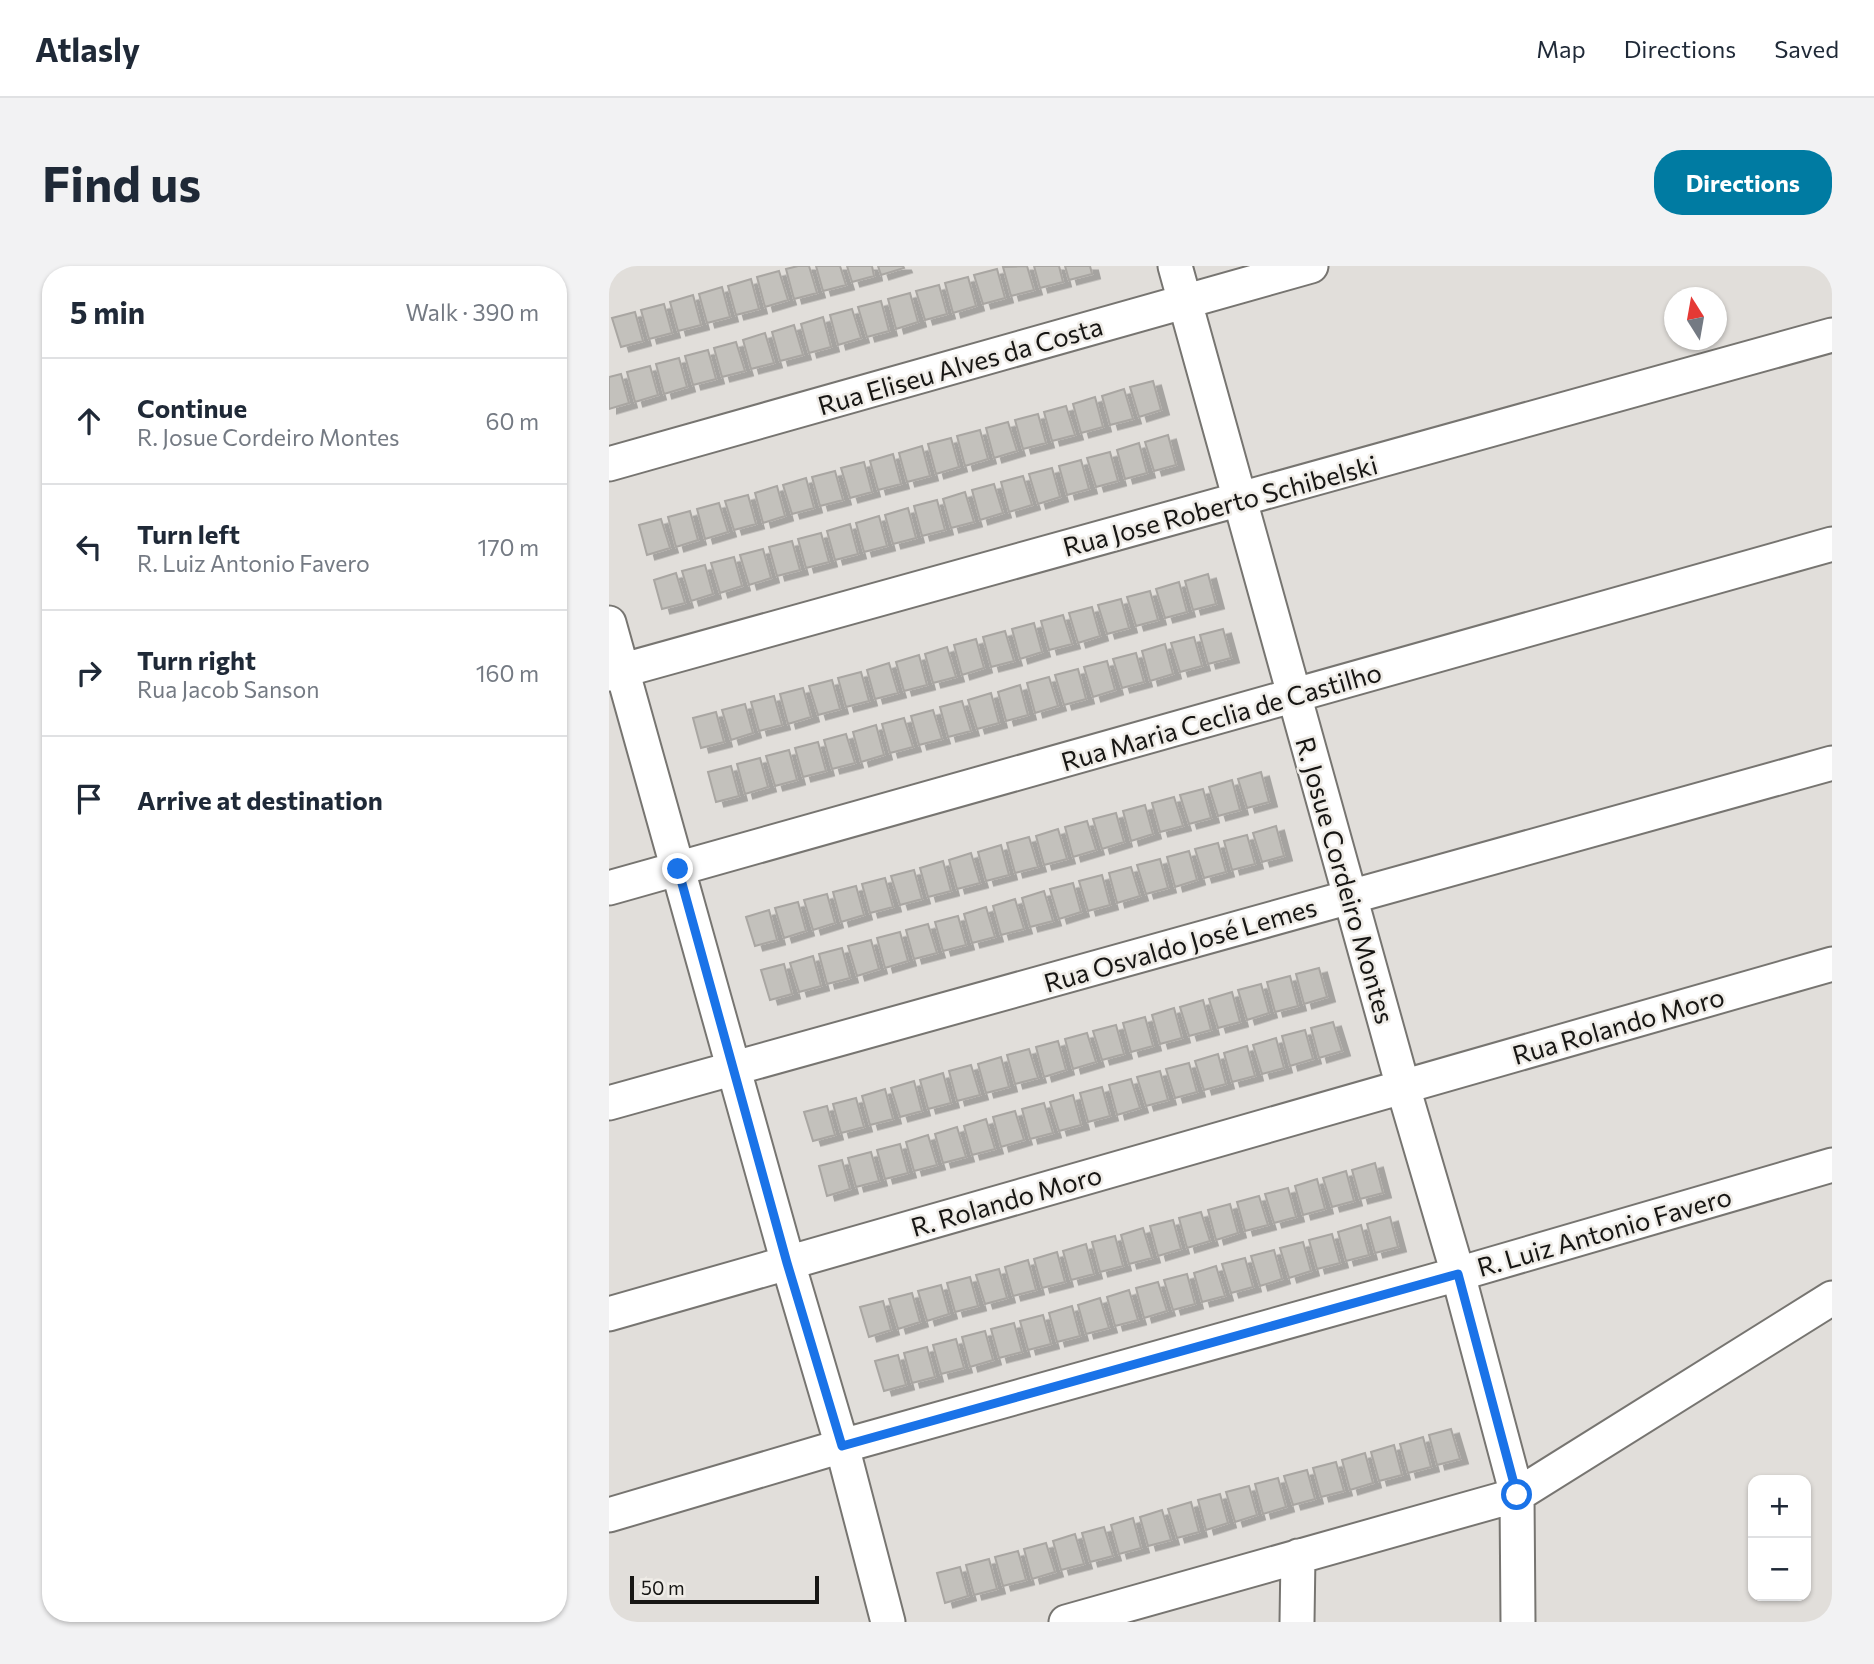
<!DOCTYPE html>
<meta charset="utf-8">
<style>
:root{--surface:#fff;--page:#f2f2f3;--text:#1f2937;--muted:#747a83;--line:#e0e1e3;--accent:#007ba2}
body{margin:0;font-family:Commissioner,sans-serif;background:var(--page);color:var(--text)}
.controls{position:absolute;right:21px;bottom:21px;display:grid;overflow:hidden;border-radius:14px;box-shadow:0 2px 5px #0004}
.controls button{width:63px;height:63px;display:grid;place-items:center;padding:0;border:0;border-bottom:2px solid var(--line);background:var(--surface);color:var(--text);font:35px sans-serif}
.compass{position:absolute;left:1055px;top:21px;width:63px;height:63px;border-radius:50%;background:var(--surface);box-shadow:0 2px 5px #0004;rotate:349deg}
.scale{position:absolute;left:21px;bottom:18px;width:189px;box-sizing:border-box;padding-left:7px;border:4px solid #171614;border-top:0;font-size:19px;line-height:24px;white-space:nowrap;color:#171614;-webkit-text-stroke:5px #efece7;paint-order:stroke}
.stop{position:absolute;width:21px;height:21px;margin:-16px;border:5px solid #1a73e8;border-radius:50%;background:#fff}
.stop.end{background:#1a73e8;border-color:#fff;box-shadow:0 2px 7px #0008}
.list{margin:0;padding:0;list-style:none}
h2{display:flex;justify-content:space-between;align-items:center;height:91px;margin:0;padding:0 28px;font-size:30px}
h2 small{font-size:23px;font-weight:400;color:var(--muted)}
.list li{display:grid;grid-template-columns:46px 1fr auto;gap:21px;align-items:center;box-sizing:border-box;height:126px;padding:0 28px;border-top:2px solid var(--line)}
.list b{display:block;font-size:26px;white-space:nowrap}
.list p{margin:0;font-size:23px;white-space:nowrap;color:var(--muted)}
.list em{font-size:23px;font-style:normal;color:var(--muted)}
.icon{flex:none;width:38px;height:38px;fill:none;stroke:currentColor;stroke-width:2;stroke-linecap:round;stroke-linejoin:round}
.map{position:relative;flex:none;width:1223px;height:1356px;overflow:hidden;border-radius:28px}
header{display:flex;align-items:center;gap:42px;box-sizing:border-box;height:98px;padding:0 35px;background:var(--surface);border-bottom:2px solid var(--line)}
header strong{font-size:33px}
nav{display:flex;gap:38px;margin-inline-start:auto;font-size:24px}
.intro{display:flex;align-items:center;justify-content:space-between;box-sizing:border-box;height:168px;padding:0 42px}
h1{margin:0;font-size:49px}
.button{padding:18px 32px;border-radius:28px;background:var(--accent);color:#fff;font-size:24px;font-weight:700}
main{display:flex;gap:42px;padding:0 42px}
aside{flex:1;background:var(--surface);border-radius:28px;box-shadow:0 2px 5px #0004}
.map>svg:first-child{display:block}
.building{fill:#c3c1bc;stroke:#a9a6a2;stroke-width:2;filter:url(#shadow)}
.lines{fill:none;stroke-linecap:round;stroke-linejoin:round}
.minor-casing{stroke:#777571;stroke-width:37}
.minor{stroke:#fff;stroke-width:33}
.route{stroke:#1a73e8;stroke-width:9}
.labels{text-anchor:middle;dominant-baseline:central;stroke-width:5;stroke-linejoin:round;paint-order:stroke}
.street-label{font-size:26px;fill:#171614;stroke:#efece7}
</style>
<header>
<strong>Atlasly</strong>
<nav><a>Map</a><a>Directions</a><a>Saved</a></nav>
</header>
<div class="intro"><h1>Find us</h1><a class="button">Directions</a></div>
<main>
<aside>
<h2>5 min<small>Walk · 390 m</small></h2>
<ul class="list">
<li><svg class="icon" aria-label="ahead" viewBox="0 0 24 24"><path d="M12 20V5M6 11l6-6 6 6"/></svg><div><b>Continue</b><p>R. Josue Cordeiro Montes</p></div><em>60 m</em></li>
<li><svg class="icon" aria-label="left" viewBox="0 0 24 24"><path d="M17 20v-9H6M10 6l-5 5 5 5"/></svg><div><b>Turn left</b><p>R. Luiz Antonio Favero</p></div><em>170 m</em></li>
<li><svg class="icon" aria-label="right" viewBox="0 0 24 24"><path d="M7 20v-9h11M14 6l5 5-5 5"/></svg><div><b>Turn right</b><p>Rua Jacob Sanson</p></div><em>160 m</em></li>
<li><svg class="icon" aria-label="arrive" viewBox="0 0 24 24"><path d="M6 21V4h12l-3 4 3 4H6"/></svg><div><b>Arrive at destination</b></div></li>
</ul>
</aside>
<div class="map">
<svg width="1223" height="1356" viewBox="0 0 1223 1356">
<defs>
<filter id="shadow"><feDropShadow dx="8" dy="4.5" stdDeviation="0" flood-color="#0004"/></filter>
</defs>
<rect width="100%" height="100%" fill="#e1deda"/>
<path class="building" d="M189 0H200L208 27 185 33 177 3Z
M207 0H231L237 19 214 25Z
M238 0H263L265 10 243 16Z
M269 0H294L295 2 272 9Z
M418 0 425 24 402 30 394 1Z
M425 0H450L454 16 431 22Z
M456 0H481L483 8 460 14Z
M388 3 396 32 374 38 365 9Z
M170 5 179 34 156 41 148 11Z
M359 11 367 40 344 47 336 17Z
M142 13 150 43 127 49 119 20Z
M330 19 338 48 316 54 307 25Z
M113 21 121 51 98 57 90 28Z
M301 27 309 56 287 63 279 33Z
M84 29 92 59 69 65 61 36Z
M272 35 280 65 258 71 249 41Z
M55 38 63 67 40 73 32 44Z
M243 43 252 72 229 79 221 49Z
M26 46 34 75 12 81 3 52Z
M214 51 222 81 200 87 192 58Z
M185 59 194 89 171 95 163 66Z
M156 67 165 97 142 103 134 74Z
M127 76 136 105 113 111 105 82Z
M99 84 107 113 84 119 76 90Z
M70 92 78 121 55 128 47 98Z
M41 100 49 129 26 136 18 106Z
M12 108 20 137 0 143V111Z
M544 115 552 144 530 151 521 121Z
M515 123 524 153 501 159 493 130Z
M486 131 494 161 472 167 464 138Z
M457 140 466 169 443 175 435 146Z
M429 148 437 177 414 183 406 154Z
M399 156 408 185 385 192 377 162Z
M371 164 379 193 356 200 348 170Z
M559 169 567 199 545 205 536 176Z
M342 172 350 201 327 208 319 178Z
M530 177 538 207 516 213 508 184Z
M313 180 321 210 298 216 290 187Z
M501 186 509 215 487 221 478 192Z
M284 188 292 218 269 224 261 195Z
M472 194 480 223 458 229 450 200Z
M255 196 263 226 241 232 232 202Z
M443 202 451 231 429 238 420 208Z
M226 205 234 234 211 240 203 211Z
M414 210 423 239 400 246 392 216Z
M197 212 205 242 183 248 174 219Z
M385 218 394 247 371 254 363 224Z
M168 220 176 250 154 257 146 227Z
M356 226 365 256 342 262 334 233Z
M139 229 147 258 125 264 116 235Z
M328 234 336 264 313 270 305 240Z
M110 237 119 266 96 273 88 243Z
M299 242 307 272 284 278 276 249Z
M81 245 89 274 67 281 59 251Z
M270 250 278 280 255 286 247 257Z
M52 253 61 282 38 289 30 259Z
M241 258 249 288 226 294 218 265Z
M212 267 220 296 197 302 189 273Z
M183 275 191 304 168 310 160 281Z
M154 283 162 312 140 319 131 289Z
M125 291 133 320 111 327 102 297Z
M96 299 104 328 82 335 73 305Z
M67 307 76 337 53 343 45 314Z
M599 308 607 338 584 344 576 315Z
M570 316 578 346 556 352 547 323Z
M541 325 549 354 527 360 518 331Z
M512 333 520 362 498 368 489 339Z
M483 341 491 370 469 377 460 347Z
M454 349 463 378 440 384 432 355Z
M425 357 433 386 411 393 403 363Z
M614 363 622 392 599 398 591 369Z
M396 365 405 395 382 401 374 371Z
M585 371 593 400 571 406 562 377Z
M367 373 375 402 353 409 345 379Z
M556 378 564 408 541 415 533 385Z
M338 381 347 411 324 417 316 388Z
M527 387 535 416 513 422 504 393Z
M310 389 318 419 295 425 287 396Z
M498 395 506 424 484 431 475 401Z
M280 397 289 427 266 433 258 404Z
M469 403 477 433 455 439 446 409Z
M252 406 260 435 237 441 229 412Z
M440 411 449 440 426 447 418 417Z
M223 414 231 443 209 449 200 420Z
M411 419 419 449 397 455 389 426Z
M194 422 202 451 179 458 171 428Z
M382 427 390 457 368 463 359 434Z
M165 430 173 459 150 465 142 436Z
M353 435 362 465 339 471 331 441Z
M136 438 144 467 122 474 113 444Z
M324 444 333 473 310 479 302 450Z
M107 446 115 476 92 482 84 452Z
M295 452 304 481 281 487 273 458Z
M267 459 275 489 252 496 244 466Z
M237 468 246 497 223 503 215 474Z
M209 476 217 505 194 511 186 482Z
M180 484 188 514 166 520 157 490Z
M151 492 159 521 136 528 128 498Z
M122 500 130 530 107 536 99 506Z
M652 506 660 536 638 542 629 513Z
M623 514 631 544 609 550 600 521Z
M594 523 602 552 580 558 571 529Z
M565 531 574 560 551 566 543 537Z
M536 539 544 568 522 575 514 545Z
M507 547 515 576 493 583 484 553Z
M478 555 487 584 464 591 456 561Z
M667 560 675 590 653 596 644 567Z
M449 563 458 593 435 599 427 570Z
M638 569 646 598 623 604 615 575Z
M420 571 429 601 406 607 398 577Z
M609 577 617 606 595 612 586 583Z
M392 579 400 609 377 615 369 586Z
M580 585 588 614 566 621 558 591Z
M362 587 371 617 348 623 340 594Z
M551 593 559 622 537 628 528 599Z
M334 595 342 625 319 631 311 602Z
M522 601 531 630 508 637 500 607Z
M305 604 313 633 291 639 282 610Z
M493 609 501 639 479 645 470 615Z
M276 612 284 641 261 647 253 618Z
M464 617 472 646 450 653 441 623Z
M247 620 255 649 232 656 224 626Z
M435 625 444 655 421 661 413 632Z
M218 628 226 657 204 664 195 634Z
M406 633 415 663 392 669 384 640Z
M189 636 197 665 175 672 166 642Z
M377 641 386 671 363 677 355 648Z
M160 644 168 674 146 680 137 651Z
M349 650 357 679 334 685 326 656Z
M319 658 328 687 305 693 297 664Z
M291 666 299 695 276 702 268 672Z
M262 674 270 703 248 710 239 680Z
M233 682 241 712 218 718 210 688Z
M204 690 212 720 190 726 181 697Z
M175 698 183 728 161 734 152 704Z
M710 702 718 731 695 738 687 708Z
M681 710 689 740 666 746 658 716Z
M652 718 660 747 638 754 629 724Z
M623 726 631 756 609 762 600 733Z
M594 734 602 764 580 770 571 741Z
M565 742 573 772 551 778 543 749Z
M536 751 544 780 522 786 514 757Z
M724 756 733 785 710 792 702 762Z
M507 759 515 788 493 794 484 765Z
M696 764 704 793 681 800 673 770Z
M478 767 487 796 464 803 456 773Z
M667 772 675 802 653 808 644 779Z
M449 775 457 804 435 811 427 781Z
M638 780 646 810 623 816 615 787Z
M420 783 429 812 406 818 398 789Z
M609 788 617 818 595 824 586 795Z
M392 791 400 821 377 827 369 798Z
M580 797 588 826 566 832 557 803Z
M362 799 371 829 348 835 340 805Z
M551 805 559 834 537 840 528 811Z
M334 807 342 837 319 843 311 814Z
M522 813 531 842 508 849 500 819Z
M305 815 313 845 291 851 282 822Z
M493 821 501 850 479 856 471 827Z
M276 823 284 853 261 859 253 830Z
M464 829 472 859 450 865 441 836Z
M247 832 255 861 232 867 224 838Z
M435 837 444 867 421 873 413 843Z
M218 840 226 869 204 875 195 846Z
M406 845 415 874 392 881 384 851Z
M377 853 386 883 363 889 355 860Z
M348 861 357 891 334 897 326 868Z
M319 869 328 899 305 905 297 876Z
M291 878 299 907 276 913 268 884Z
M262 886 270 915 247 921 239 892Z
M233 894 241 923 218 930 210 900Z
M766 897 774 927 751 933 743 904Z
M737 905 745 935 723 941 714 912Z
M708 913 716 943 694 949 686 920Z
M679 922 687 951 665 957 656 928Z
M650 930 659 959 636 965 628 936Z
M621 938 629 967 607 974 599 944Z
M592 946 601 975 578 982 570 952Z
M781 951 789 981 766 987 758 958Z
M564 954 572 983 549 990 541 960Z
M752 959 760 989 737 995 729 966Z
M534 962 543 992 520 998 512 969Z
M723 968 731 997 708 1003 700 974Z
M506 970 514 1000 491 1006 483 976Z
M694 976 702 1005 680 1012 671 982Z
M477 978 485 1008 462 1014 454 985Z
M665 984 673 1013 651 1020 642 990Z
M448 986 456 1016 433 1022 425 993Z
M636 992 644 1021 622 1027 613 998Z
M419 994 427 1024 404 1030 396 1001Z
M607 1000 616 1030 593 1036 585 1007Z
M390 1003 398 1032 376 1038 367 1009Z
M578 1008 586 1038 564 1044 555 1014Z
M361 1011 369 1040 346 1046 338 1017Z
M549 1016 558 1045 535 1052 527 1022Z
M332 1019 340 1048 318 1055 309 1025Z
M520 1024 529 1054 506 1060 498 1031Z
M303 1027 311 1056 289 1063 280 1033Z
M491 1032 500 1062 477 1068 469 1039Z
M274 1035 282 1064 260 1071 251 1041Z
M463 1040 471 1070 448 1076 440 1047Z
M434 1049 442 1078 419 1084 411 1055Z
M405 1057 413 1086 390 1092 382 1063Z
M376 1065 384 1094 361 1101 353 1071Z
M347 1073 355 1102 332 1108 324 1079Z
M318 1081 326 1111 303 1117 295 1087Z
M289 1089 297 1119 275 1125 266 1095Z
M842 1163 851 1193 828 1199 820 1169Z
M814 1171 822 1201 799 1207 791 1178Z
M785 1179 793 1209 770 1215 762 1186Z
M756 1187 764 1217 741 1224 733 1194Z
M727 1196 735 1225 712 1231 704 1202Z
M698 1204 706 1233 684 1239 675 1210Z
M669 1212 677 1241 654 1248 646 1218Z
M640 1220 648 1249 626 1256 617 1226Z
M611 1228 619 1257 597 1264 589 1234Z
M582 1236 590 1266 568 1272 559 1243Z
M553 1244 562 1274 539 1280 531 1251Z
M524 1252 532 1282 510 1288 502 1259Z
M495 1261 504 1290 481 1296 473 1267Z
M466 1268 475 1298 452 1304 444 1275Z
M437 1277 446 1306 423 1313 415 1283Z
M409 1285 417 1314 394 1320 386 1291Z
M380 1293 388 1323 365 1329 357 1299Z
M351 1301 359 1330 336 1337 328 1307Z"/>
<g class="lines">
<defs>
<path id="minor" d="M566 0 794 821 849 1008 908 1229 909 1356
M0 198 702 0
M0 357 179 997 233 1180 279 1356
M0 408 1223 69
M0 622 1223 278
M0 837 1223 497
M0 1048 1223 698
M0 1249 233 1180 849 1008 1223 899
M457 1356 908 1229 1223 1032
M688 1356 689 1290"/>
</defs>
<use href="#minor" class="minor-casing"/>
<use href="#minor" class="minor"/>
</g>
<g class="lines">
<path class="route" d="M69 603 178 997 233 1180 849 1008 908 1229"/>
</g>
<g class="labels">
<g class="street-label">
<text transform="translate(351 99) rotate(-16)">Rua Eliseu Alves da Costa</text>
<text transform="translate(611 239) rotate(-15)">Rua Jose Roberto Schibelski</text>
<text transform="translate(612 450) rotate(-16)">Rua Maria Ceclia de Castilho</text>
<text transform="translate(737 614) rotate(74)">R. Josue Cordeiro Montes</text>
<text transform="translate(571 678) rotate(-16)">Rua Osvaldo José Lemes</text>
<text transform="translate(1009 759) rotate(-16)">Rua Rolando Moro</text>
<text transform="translate(397 934) rotate(-16)">R. Rolando Moro</text>
<text transform="translate(995 965) rotate(-16)">R. Luiz Antonio Favero</text>
</g>
</g>
</svg>
<div class="controls">
<button>+</button>
<button>−</button>
</div>
<svg class="compass" viewBox="-18 -18 36 36"><path d="M0-13l5 13h-10z" fill="#e53935"/><path d="M0 13l5-13h-10z" fill="#747a83"/></svg>
<div class="scale">50 m</div>
<div class="stop" style="left:908px;top:1229px"></div>
<div class="stop end" style="left:69px;top:603px"></div>
</div>
</main>
